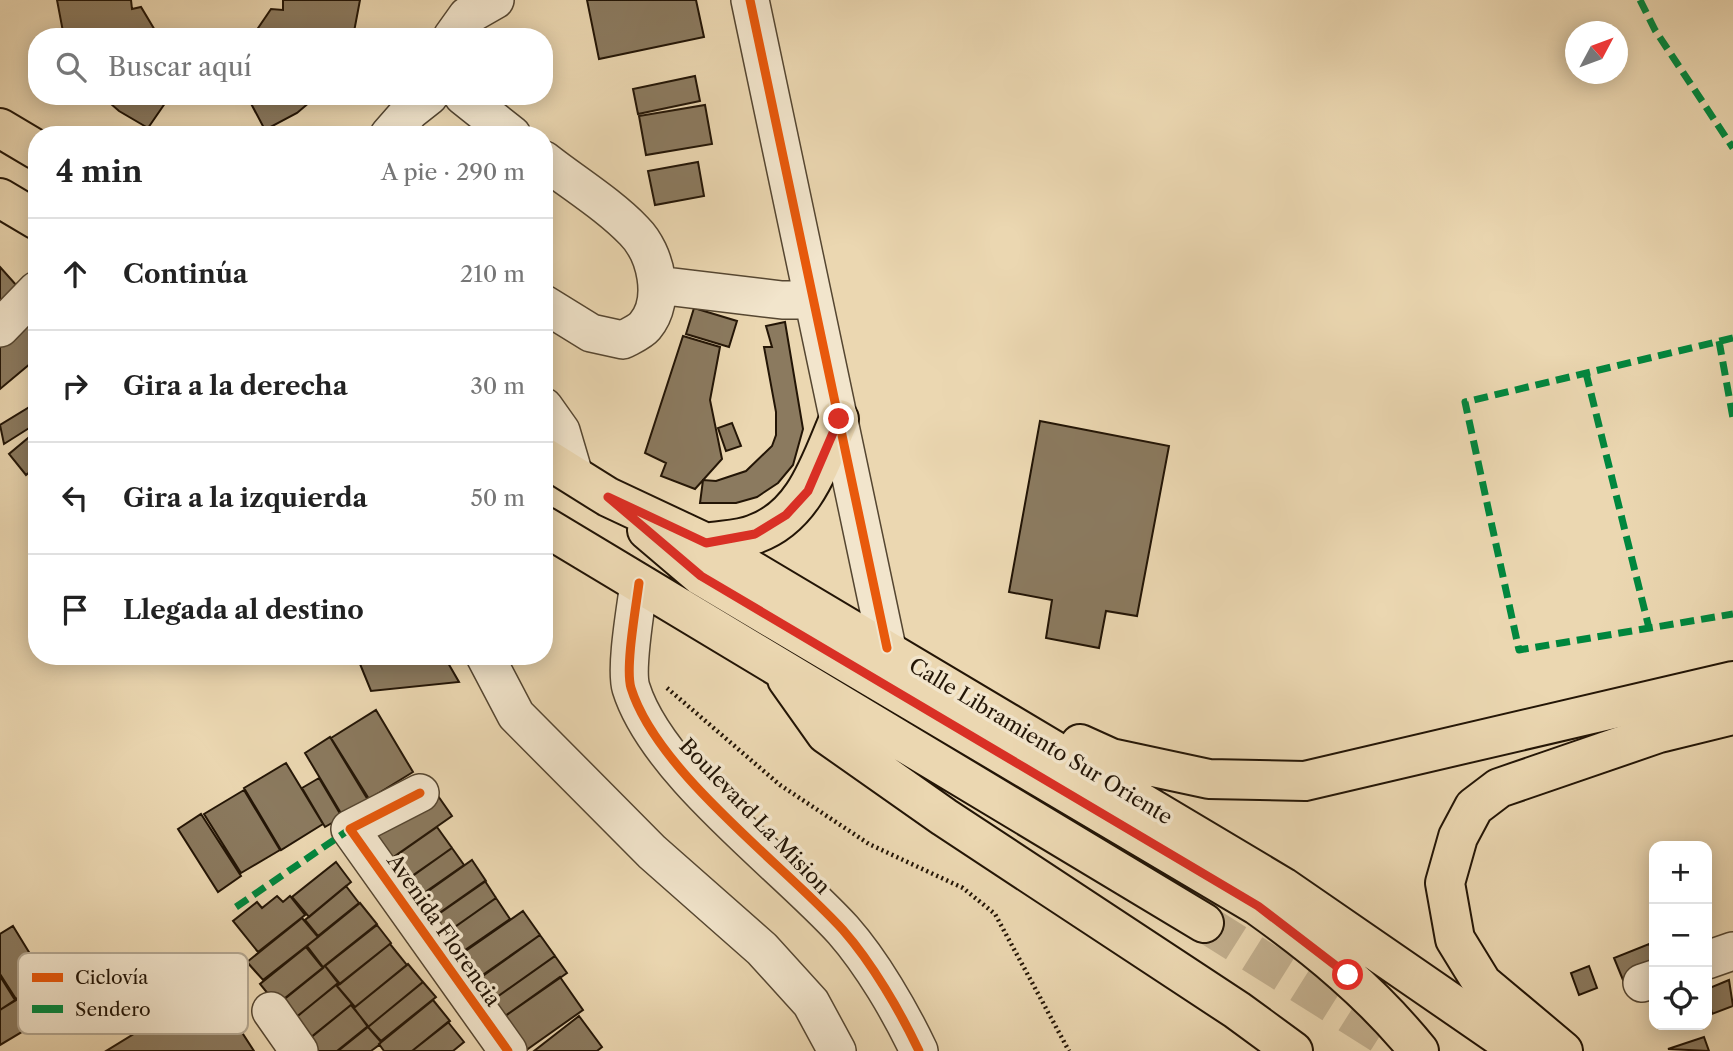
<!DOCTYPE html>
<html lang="es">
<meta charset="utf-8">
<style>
:root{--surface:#fff;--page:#f2f2f2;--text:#222;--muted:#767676;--line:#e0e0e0}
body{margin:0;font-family:"Libre Caslon Text",serif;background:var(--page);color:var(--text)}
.controls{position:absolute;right:21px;bottom:21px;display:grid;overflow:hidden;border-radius:14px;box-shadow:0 4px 18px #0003}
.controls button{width:63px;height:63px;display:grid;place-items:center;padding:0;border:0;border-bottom:2px solid var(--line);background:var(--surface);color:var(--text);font:35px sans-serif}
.compass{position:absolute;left:1565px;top:21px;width:63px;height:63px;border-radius:50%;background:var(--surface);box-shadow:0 4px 18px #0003;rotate:49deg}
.stop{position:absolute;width:21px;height:21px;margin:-16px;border:5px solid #d93025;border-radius:50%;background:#fff}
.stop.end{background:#d93025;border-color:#fff;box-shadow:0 2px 7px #0008}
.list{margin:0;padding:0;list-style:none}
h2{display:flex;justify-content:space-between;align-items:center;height:91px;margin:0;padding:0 28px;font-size:30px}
h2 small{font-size:23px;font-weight:400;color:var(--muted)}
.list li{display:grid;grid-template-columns:46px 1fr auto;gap:21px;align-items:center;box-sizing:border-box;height:112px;padding:0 28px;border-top:2px solid var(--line)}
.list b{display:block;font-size:26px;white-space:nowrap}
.list em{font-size:23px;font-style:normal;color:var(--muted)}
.icon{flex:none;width:38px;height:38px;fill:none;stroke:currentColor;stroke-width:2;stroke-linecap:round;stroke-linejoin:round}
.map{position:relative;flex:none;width:1733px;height:1051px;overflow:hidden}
.search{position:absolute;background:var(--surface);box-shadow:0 4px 18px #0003;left:28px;top:28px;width:525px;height:77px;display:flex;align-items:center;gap:18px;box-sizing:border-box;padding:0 24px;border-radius:28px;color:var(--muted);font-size:26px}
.panel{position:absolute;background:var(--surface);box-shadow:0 4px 18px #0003;left:28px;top:126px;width:525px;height:539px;border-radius:28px}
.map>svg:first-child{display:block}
.building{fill:#8b7a5f;stroke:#231506;stroke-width:2}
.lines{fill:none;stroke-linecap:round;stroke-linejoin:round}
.major-tunnel{stroke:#c3b08f;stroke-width:38;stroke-dasharray:38 19;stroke-linecap:butt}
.minor-casing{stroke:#554631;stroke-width:40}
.major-casing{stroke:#231506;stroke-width:42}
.highway-casing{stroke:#231506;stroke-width:42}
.path{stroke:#231506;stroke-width:4.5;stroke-dasharray:2 3.5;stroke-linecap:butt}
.minor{stroke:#f2e5cc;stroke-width:37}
.major{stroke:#ebd7b1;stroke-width:38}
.highway{stroke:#ebd7b1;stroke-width:38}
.quiet{stroke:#00873e;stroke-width:7;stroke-dasharray:14 7;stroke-linecap:butt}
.cycleway-casing{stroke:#f2e5cc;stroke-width:13}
.cycleway{stroke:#e8590c;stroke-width:9}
.route{stroke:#d93025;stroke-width:9}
.labels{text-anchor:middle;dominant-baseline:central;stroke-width:7;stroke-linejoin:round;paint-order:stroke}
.street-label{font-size:21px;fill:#231506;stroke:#f2e5cc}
.key{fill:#f2e5cc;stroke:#b4a791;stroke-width:2}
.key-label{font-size:19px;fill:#231506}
</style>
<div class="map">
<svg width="1733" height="1051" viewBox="0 0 1733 1051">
<rect width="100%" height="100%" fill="#ebd7b1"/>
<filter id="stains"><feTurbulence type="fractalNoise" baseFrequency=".00286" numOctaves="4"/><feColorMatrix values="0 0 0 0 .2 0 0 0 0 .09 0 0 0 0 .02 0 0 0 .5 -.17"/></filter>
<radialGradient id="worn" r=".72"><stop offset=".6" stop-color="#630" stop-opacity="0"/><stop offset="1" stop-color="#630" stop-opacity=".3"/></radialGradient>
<path class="building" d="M57 0H131L132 9 141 7 159 37H64Z
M283 0H360L353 37H252L271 9 283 10Z
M587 0H696L704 37 599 59Z
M695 76 700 101 638 114 633 89Z
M102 96H170L148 128 119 111Z
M247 96H317L297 113 265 130Z
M705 105 712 144 646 155 639 116Z
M698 162 704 196 655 205 648 171Z
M0 267 25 295 0 317Z
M694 308 737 321 729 347 686 334Z
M37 309V358L0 389V347Z
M785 322 803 429 793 465 778 483 757 497 736 503H700L703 480 716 481 746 471 772 446 776 435V412L764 347H772L766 326Z
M683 336 720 347 710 400 722 459 695 489 661 476 666 463 645 453Z
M36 403 37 423 4 444 0 425Z
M1040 421 1169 446 1137 616 1106 611 1099 648 1046 638 1052 600 1009 592Z
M732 423 741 446 726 451 718 428Z
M34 433 37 466 26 475 9 454Z
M379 656H444L459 682 371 691 360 664Z
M376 710 413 772 369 799 331 738Z
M330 737 368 800 342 815 305 753Z
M286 763 323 824 281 850 244 788Z
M319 778 342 817 325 827 302 788Z
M244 790 280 850 241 873 204 814Z
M436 793 452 816 382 865 366 842Z
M201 814 241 876 218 892 178 829Z
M437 827 452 848 399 885 384 864Z
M452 848 464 865 411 902 400 885Z
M472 860 486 881 424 924 410 904Z
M336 862 351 882 309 917 292 897Z
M485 881 496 898 439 938 428 921Z
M346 886 359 903 318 936 305 920Z
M277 896 283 902 290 896 305 915 258 952 233 921 257 902 262 908Z
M496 898 510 919 452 959 438 939Z
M360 903 377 924 323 967 307 946Z
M523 911 540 935 474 981 457 957Z
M302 918 318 937 263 980 247 962Z
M377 925 391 943 340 984 325 966Z
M13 926 46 980 16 999 0 974V934Z
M540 935 555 956 487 1004 473 983Z
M390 944 407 965 355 1007 337 986Z
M1649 944 1654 955V973L1625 985 1614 958Z
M306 947 323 968 277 1005 260 984Z
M555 956 567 973 501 1019 490 1002Z
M408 964 423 982 368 1027 354 1008Z
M325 966 338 983 288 1024 274 1007Z
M1589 966 1597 988 1579 995 1571 973Z
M0 976 15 1000 0 1010Z
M560 977 583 1010 525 1051 498 1021Z
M1729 980 1733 1006 1712 1014 1707 989Z
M46 982 62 1008 0 1045V1010Z
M423 982 436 997 381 1041 368 1027Z
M336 985 352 1004 300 1046 284 1027Z
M212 986 254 1051H106Z
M433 1000 450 1021 412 1051H384L379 1044Z
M351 1005 368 1026 337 1051H300L298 1048Z
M579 1016 602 1047 597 1051H534Z
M448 1022 464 1042 453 1051H412Z
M368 1027 381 1042 379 1045 371 1051H338Z
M1704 1037 1709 1051 1668 1049Z"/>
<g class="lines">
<path class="major-tunnel" d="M1204 923 1407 1051"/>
<defs>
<path id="minor" d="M750 0 887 648
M452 37 467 16 495 0
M463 96 512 135
M389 135 410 111 429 96
M544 160C573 183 608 204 634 231 656 253 667 300 645 326 640 332 630 336 623 340L591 333 544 304
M657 285 782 300H812
M0 328 37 290
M544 407 561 431 574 475
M639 583C636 607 625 668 631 688 657 772 783 864 843 930 872 963 900 1011 919 1051
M485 656 516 715 652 852 762 949 811 1003 837 1051
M420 793 350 829 508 1051
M1707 960 1733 951
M1642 983 1654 979
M271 1011 299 1051"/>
<path id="major" d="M0 128 37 150
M0 198 37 220
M544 457 608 497 706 543 1283 887 1521 1051
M544 526 1204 923
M647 530 701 576 1258 906C1318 949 1372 993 1419 1051
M706 543C722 540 741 540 755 534 805 516 820 463 839 419
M787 679 826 734 944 817 1237 1010 1293 1051
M1080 744 1111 758 1209 779 1305 781 1733 681"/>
<path id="highway" d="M1563 1051 1482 983 1455 939 1445 883 1458 837 1474 807 1499 788 1659 733 1733 715"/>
</defs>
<use href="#minor" class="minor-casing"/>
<use href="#major" class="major-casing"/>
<use href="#highway" class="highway-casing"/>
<path class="path" d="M667 688 780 785 869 844 963 888 995 914 1069 1051"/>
<use href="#minor" class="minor"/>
<use href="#major" class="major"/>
<use href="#highway" class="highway"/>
<path class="quiet" d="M1640 0 1655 30 1733 148
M1733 338 1465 402 1519 650 1733 614
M1719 341 1733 418
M1586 373 1649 628
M236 907 350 829"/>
<defs>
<path id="cycleway" d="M750 0 887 648
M639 583C636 607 625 668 631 688 657 772 783 864 843 930 872 963 900 1011 919 1051
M420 793 350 829 508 1051"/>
</defs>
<use href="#cycleway" class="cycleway-casing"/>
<use href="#cycleway" class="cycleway"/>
</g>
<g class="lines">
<path class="route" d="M839 419 808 491 786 515 755 534 706 543 608 497 701 576 1258 906 1348 975"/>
</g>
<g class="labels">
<g class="street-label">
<text transform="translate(1041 741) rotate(31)">Calle Libramiento Sur Oriente</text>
<text transform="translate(755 816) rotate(46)">Boulevard La Mision</text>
<text transform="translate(444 930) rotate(55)">Avenida Florencia</text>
</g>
</g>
<rect x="18" y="953" width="230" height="81" rx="10" class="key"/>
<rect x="32" y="973" width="31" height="9" fill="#e8590c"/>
<rect x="32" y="1005" width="31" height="8" fill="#00873e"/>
<g class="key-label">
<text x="75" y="984">Ciclovía</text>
<text x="75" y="1016">Sendero</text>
</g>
<rect width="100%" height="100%" filter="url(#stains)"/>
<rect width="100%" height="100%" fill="url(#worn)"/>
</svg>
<div class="controls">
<button>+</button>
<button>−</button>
<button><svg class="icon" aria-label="locate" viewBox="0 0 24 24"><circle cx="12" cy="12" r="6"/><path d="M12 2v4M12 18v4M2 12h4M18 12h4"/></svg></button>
</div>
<svg class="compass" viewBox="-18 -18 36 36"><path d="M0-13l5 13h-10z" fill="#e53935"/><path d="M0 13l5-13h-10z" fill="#767676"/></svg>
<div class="stop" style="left:1348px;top:975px"></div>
<div class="stop end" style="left:839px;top:419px"></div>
<div class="search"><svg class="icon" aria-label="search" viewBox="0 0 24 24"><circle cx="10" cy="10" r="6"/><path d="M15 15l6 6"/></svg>Buscar aquí</div>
<section class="panel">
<h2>4 min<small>A pie · 290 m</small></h2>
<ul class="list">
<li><svg class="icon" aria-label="ahead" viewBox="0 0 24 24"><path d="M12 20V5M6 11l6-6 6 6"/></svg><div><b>Continúa</b></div><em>210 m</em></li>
<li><svg class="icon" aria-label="right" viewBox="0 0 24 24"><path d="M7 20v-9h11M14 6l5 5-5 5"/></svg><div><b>Gira a la derecha</b></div><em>30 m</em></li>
<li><svg class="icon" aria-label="left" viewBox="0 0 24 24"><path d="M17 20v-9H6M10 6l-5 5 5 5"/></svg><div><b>Gira a la izquierda</b></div><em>50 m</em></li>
<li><svg class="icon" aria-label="arrive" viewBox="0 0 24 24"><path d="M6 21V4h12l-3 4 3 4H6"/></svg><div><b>Llegada al destino</b></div></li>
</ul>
</section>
</div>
